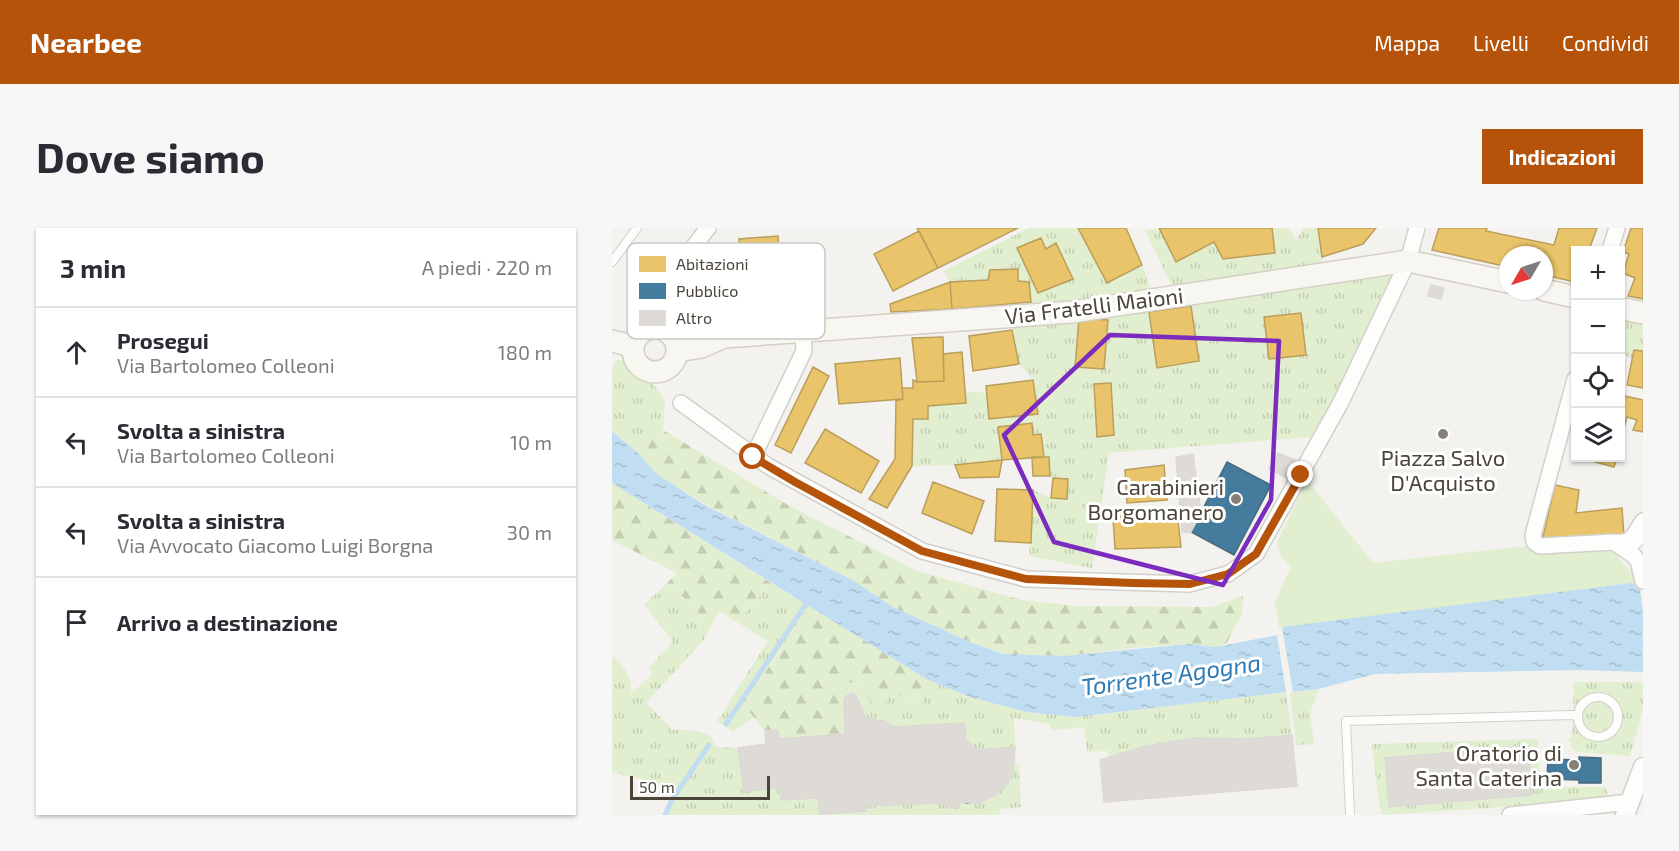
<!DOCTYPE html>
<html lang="it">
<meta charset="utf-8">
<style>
:root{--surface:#fff;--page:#f7f7f7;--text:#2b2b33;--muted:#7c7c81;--line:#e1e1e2;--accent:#b45309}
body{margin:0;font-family:"Exo 2",sans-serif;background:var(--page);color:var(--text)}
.controls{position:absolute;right:18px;top:18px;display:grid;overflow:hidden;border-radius:0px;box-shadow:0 2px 4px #0004}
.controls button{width:54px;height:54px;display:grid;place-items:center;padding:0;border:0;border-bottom:2px solid var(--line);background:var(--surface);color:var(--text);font:30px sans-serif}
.compass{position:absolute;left:887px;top:18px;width:54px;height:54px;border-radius:50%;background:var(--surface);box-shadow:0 2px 4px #0004;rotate:231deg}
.scale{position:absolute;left:18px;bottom:15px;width:140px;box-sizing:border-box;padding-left:6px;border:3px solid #4b4439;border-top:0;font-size:16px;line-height:21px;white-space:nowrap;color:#4b4439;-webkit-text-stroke:4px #fff;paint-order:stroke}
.stop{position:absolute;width:18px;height:18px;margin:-14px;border:4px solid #b45309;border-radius:50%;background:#fff}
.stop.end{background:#b45309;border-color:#fff;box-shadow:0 2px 6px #0008}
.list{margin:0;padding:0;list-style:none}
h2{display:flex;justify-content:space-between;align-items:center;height:78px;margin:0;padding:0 24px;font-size:26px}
h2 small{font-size:20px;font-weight:400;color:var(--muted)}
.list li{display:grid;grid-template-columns:39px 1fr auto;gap:18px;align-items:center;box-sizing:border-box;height:90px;padding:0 24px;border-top:2px solid var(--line)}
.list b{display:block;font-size:22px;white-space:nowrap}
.list p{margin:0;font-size:20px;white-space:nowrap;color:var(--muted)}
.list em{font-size:20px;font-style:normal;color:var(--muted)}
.icon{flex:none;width:33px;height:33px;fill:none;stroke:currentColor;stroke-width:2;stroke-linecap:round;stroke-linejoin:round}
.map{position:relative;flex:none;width:1031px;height:587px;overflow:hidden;border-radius:0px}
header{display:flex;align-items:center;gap:36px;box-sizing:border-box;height:84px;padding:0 30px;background:var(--accent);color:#fff}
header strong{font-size:28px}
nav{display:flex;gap:33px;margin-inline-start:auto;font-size:21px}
.intro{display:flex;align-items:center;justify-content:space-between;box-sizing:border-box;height:144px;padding:0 36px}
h1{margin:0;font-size:42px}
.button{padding:15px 27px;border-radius:0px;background:var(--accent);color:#fff;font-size:21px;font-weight:700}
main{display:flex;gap:36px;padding:0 36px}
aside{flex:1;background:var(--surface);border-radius:0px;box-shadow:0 2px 4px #0004}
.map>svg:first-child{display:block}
.grass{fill:url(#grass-tufts);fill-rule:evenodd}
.forest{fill:url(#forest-firs)}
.park{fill:#e1eecf}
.water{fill:url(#water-ripples)}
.homes{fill:#e9c46a;stroke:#ba9e5b;stroke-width:1.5}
.public{fill:#457b9d;stroke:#476a7f;stroke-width:1.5}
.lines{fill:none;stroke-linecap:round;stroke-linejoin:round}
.stream{stroke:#c0ddf1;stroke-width:5}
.building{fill:#dedbd6;stroke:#dcd9d4;stroke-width:1.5}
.service-casing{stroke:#d2d0cb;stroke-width:10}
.minor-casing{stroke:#d2d0cb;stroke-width:18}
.tertiary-casing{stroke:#d2d0cb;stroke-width:21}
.secondary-casing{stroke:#d3cfc5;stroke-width:24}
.service{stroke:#fdfdfc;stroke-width:8}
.minor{stroke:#fdfdfc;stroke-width:15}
.tertiary{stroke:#fdfdfc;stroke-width:18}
.secondary{stroke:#f7f6f1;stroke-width:21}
.route{stroke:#b45309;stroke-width:8}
.marked{fill:none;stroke:#7b2cbf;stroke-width:4.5;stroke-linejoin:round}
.poi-dot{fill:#868178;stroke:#fff;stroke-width:2}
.labels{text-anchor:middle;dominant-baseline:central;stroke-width:6;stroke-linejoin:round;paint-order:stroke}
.street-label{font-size:22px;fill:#4b4439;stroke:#fff}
.poi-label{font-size:22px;fill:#4b4439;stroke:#fff;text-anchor:end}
.water-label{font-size:24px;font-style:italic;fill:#2e7ab2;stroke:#fff}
.key{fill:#fff;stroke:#c9c7c4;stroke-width:1.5}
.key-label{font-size:16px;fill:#4b4439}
</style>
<header>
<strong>Nearbee</strong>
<nav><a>Mappa</a><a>Livelli</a><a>Condividi</a></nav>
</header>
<div class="intro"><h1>Dove siamo</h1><a class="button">Indicazioni</a></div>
<main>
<aside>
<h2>3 min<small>A piedi · 220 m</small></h2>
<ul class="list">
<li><svg class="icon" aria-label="ahead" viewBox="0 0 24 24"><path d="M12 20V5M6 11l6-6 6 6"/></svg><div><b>Prosegui</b><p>Via Bartolomeo Colleoni</p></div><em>180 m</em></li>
<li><svg class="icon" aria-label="left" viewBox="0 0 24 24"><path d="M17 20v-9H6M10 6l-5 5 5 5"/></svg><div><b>Svolta a sinistra</b><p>Via Bartolomeo Colleoni</p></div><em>10 m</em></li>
<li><svg class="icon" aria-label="left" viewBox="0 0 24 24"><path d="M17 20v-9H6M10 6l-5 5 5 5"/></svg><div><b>Svolta a sinistra</b><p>Via Avvocato Giacomo Luigi Borgna</p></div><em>30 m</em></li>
<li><svg class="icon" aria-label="arrive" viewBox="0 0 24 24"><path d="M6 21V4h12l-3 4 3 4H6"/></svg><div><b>Arrivo a destinazione</b></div></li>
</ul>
</aside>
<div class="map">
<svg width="1031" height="587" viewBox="0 0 1031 587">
<defs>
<pattern id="grass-tufts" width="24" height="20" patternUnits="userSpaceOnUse" patternTransform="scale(1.5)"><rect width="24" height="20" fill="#e1eecf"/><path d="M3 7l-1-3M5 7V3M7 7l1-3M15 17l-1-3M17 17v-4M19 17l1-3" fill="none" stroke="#c3cdb2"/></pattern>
<pattern id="forest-firs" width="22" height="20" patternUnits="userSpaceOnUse" patternTransform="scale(1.5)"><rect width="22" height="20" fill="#e1eecf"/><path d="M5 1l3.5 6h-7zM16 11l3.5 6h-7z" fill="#c3cdb2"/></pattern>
<pattern id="water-ripples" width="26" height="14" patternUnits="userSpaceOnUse" patternTransform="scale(1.5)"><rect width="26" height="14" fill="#c0ddf1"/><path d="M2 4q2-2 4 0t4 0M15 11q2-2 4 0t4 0" fill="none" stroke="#a6bfcf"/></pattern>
</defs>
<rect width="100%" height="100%" fill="#f4f2ee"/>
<path class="grass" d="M417 0H466L495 54 530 37 543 71 564 67 533 2C549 0 585 10 602 14L612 31 663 25 660 0H677L684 12 692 0H706L710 29 711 45 796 33 711 208 497 225 480 340 417 328 421 262 439 270 454 271 456 251 438 248 437 229H432L421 207 420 196 386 199 390 232 343 237 300 238 301 191 316 178 353 175V163L375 165 377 191 426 186 421 152 407 136 399 88 420 87 417 54 406 53 405 41 378 42 376 52 338 54 332 43Z
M1008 92 1031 96V123L1022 122 1020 130 1009 127Z
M4 132 24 133 53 172 51 202 26 225 0 203V143Z
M55 355 86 382 91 413 34 475 61 502C76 501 86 503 99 508L104 519 126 520 132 564 168 559 206 570 208 586 253 583 254 578 327 575H368L381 568 401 537 407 536 409 579 388 581 387 587H51L62 559 0 544V427C14 441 19 446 19 466L40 446 37 440 61 413 32 377Z
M159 355 197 378 132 476 142 489 121 504 105 493 156 413 128 396 130 388Z
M314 451 358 469 414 484 464 489 674 464 680 507 634 511 583 510 534 518 497 529 496 523 475 524 472 499 439 502 437 496 402 490 403 519 365 522 354 512 352 495 281 499 273 493 254 491 244 468 241 465 234 468 232 472 234 454 251 457 310 475Z
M962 454H1027L1031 456V481L1018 528 966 524 960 521 956 510H960Z
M707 461 698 485 702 516 684 517 678 465Z
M926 511 928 559H993L997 569 891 579 770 587 766 568 760 516ZM915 518 919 567 777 579 773 530Z"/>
<path class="forest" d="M51 202 176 277 305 343 410 372 464 378 600 379 631 368 630 386 614 416 604 419 577 416 521 420 450 428 391 426 358 414 281 379 242 353 91 275 45 246 26 225Z
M0 255 159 355 130 388 128 396 107 383 91 413 86 382 55 355 65 345 0 312Z
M197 378 314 451 311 475 279 466 273 476 260 478 251 457 235 454 232 472 233 506 166 511V502L153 503 132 477Z"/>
<path class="park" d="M695 252 761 335 905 319 1002 314 1006 330 1027 354 667 400 663 373 679 339 669 329 665 314Z"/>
<path class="water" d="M0 203 26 225 45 246 91 276 242 353 281 379 358 414 391 426 450 428 577 416 604 419 665 407 674 464 464 489 414 484 358 469 314 451 0 255Z
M1027 354 1031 384V444L967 442 762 446 707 461 681 464 670 399Z"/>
<path class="homes" d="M305 0H406L326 40Z
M466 0H514L530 37 495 55Z
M547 0H660L663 25 611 31 602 14 564 34Z
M706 0H764L751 16 710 29Z
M827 0H875L874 3 942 17 947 0H985L977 22H963V54L932 47V27H896V39L820 22Z
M1019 0H1031V71L1016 68 1023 50 1011 45 1017 26 1011 24Z
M307 3 326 40 281 63 262 26Z
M166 8 167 23 203 20 207 56 154 62 155 71 120 74 116 38 130 37 127 11Z
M429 10 434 21 444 15 461 51 426 65 405 20Z
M406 41V53L417 54 419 74 340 81 338 54 376 52 378 42Z
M338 54 340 81 279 84 278 76Z
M579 78 587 133 545 140 537 84Z
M689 85 694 127 657 131 652 89Z
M467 90 496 92 492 141 463 139Z
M400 102 407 136 361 143 357 108Z
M331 109 332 153 305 154 300 110Z
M1022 122 1031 123V160L1015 157Z
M350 124 354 175 316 178V191H301L300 238 275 280 257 271 283 231 284 173 291 171 290 160H301V152L305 154 332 153 331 126Z
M288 130 291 171 227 176 223 136Z
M201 139 217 148 179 225 163 217Z
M421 152 426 186 377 191 374 158Z
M499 155 502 207 485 209 482 156Z
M1008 167 1031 172V204L1021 202 1025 192 1015 189 1008 215Z
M420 195 421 207 429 206 432 229 390 232 386 199Z
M213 201 267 233 249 265 193 235Z
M420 229H437L438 248H421Z
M969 230H1005L1002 239Z
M390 232 387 249 348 250 343 237Z
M552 237 555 272 515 275 513 242Z
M441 250 456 251 455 271 439 270Z
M321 254 372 273 360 306 310 285Z
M943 257 967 262 964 285 1010 280 1012 309 930 313Z
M385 261 421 262 419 315 383 313Z
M565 284 569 319 503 321 501 289Z"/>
<path class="public" d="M615 234 659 257 622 327 579 304Z
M967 529 989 530V555H967V552L935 551 936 531 967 532Z
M351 531 396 540 395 547 382 565 370 573 354 575Z"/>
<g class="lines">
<path class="stream" d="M114 496 198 370
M53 587 60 572 97 517"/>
</g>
<path class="building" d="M819 57 832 60 829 71 816 68Z
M666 225 687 234 677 251 657 241Z
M581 226 589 285 579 304H570L564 229Z
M241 465 244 468 254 491 273 493 281 499 352 495 354 512 365 522 403 519 401 547 392 560 381 568 368 575 349 574 345 581 327 575 254 578V583L208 586 206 570 169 572 168 559 132 564 126 520 154 516 153 503 166 502V511L233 506 232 472 234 468Z
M680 507 685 558 492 574 488 532 534 518 583 510 635 511Z
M916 518 920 567 777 579 773 530Z"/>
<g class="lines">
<defs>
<path id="service" d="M0 34 25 0
M1016 324 1031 310
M966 489a20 20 0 1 1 40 0a20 20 0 1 1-40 0Z
M738 587 734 493 961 487 966 489"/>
<path id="minor" d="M998 22 1005 0
M39 100 70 34 96 0
M963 151 921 307 922 314 928 318 1002 314 1022 328 1026 333 1031 353
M69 175 156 238 310 323 414 351 577 356 616 346 644 326 729 174 796 33 805 0
M141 229 192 123 191 104
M1002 314C1021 316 1021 307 1031 293
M898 587 1018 574"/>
<path id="tertiary" d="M1013 587 1031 539"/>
<path id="secondary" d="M932 62 963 69
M1008 80 1031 85
M21 122a22 22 0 1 1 44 0a22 22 0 1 1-44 0Z
M0 113 20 118
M66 123 89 119 112 109 460 84 796 33 896 54"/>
</defs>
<use href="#service" class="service-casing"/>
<use href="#minor" class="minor-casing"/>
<use href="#tertiary" class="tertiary-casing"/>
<use href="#secondary" class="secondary-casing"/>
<use href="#service" class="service"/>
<use href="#minor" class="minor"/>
<use href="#tertiary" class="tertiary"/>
<use href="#secondary" class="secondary"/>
</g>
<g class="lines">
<path class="route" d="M141 229 183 254 310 323 414 351 521 355 578 356 616 346 644 326 689 247"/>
</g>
<path class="marked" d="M498 107 667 113 659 272 611 357 442 314 392 207Z"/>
<g class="poi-dot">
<circle cx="831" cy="206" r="6"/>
<circle cx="624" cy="271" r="6"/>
<circle cx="962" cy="537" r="6"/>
</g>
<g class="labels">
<g class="street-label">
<text transform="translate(482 77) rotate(-7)">Via Fratelli Maioni</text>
</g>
<g class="poi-label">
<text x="831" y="229" text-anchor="middle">Piazza Salvo<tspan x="831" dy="25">D'Acquisto</tspan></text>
<text x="612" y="258">Carabinieri<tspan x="612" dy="25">Borgomanero</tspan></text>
<text x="950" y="524">Oratorio di<tspan x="950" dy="25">Santa Caterina</tspan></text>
</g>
<g class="water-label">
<text transform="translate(559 446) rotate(-8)">Torrente Agogna</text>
</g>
</g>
<rect x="15" y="15" width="198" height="96" rx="9" class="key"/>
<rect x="27" y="28" width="27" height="16" fill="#e9c46a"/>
<rect x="27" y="55" width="27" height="16" fill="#457b9d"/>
<rect x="27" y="82" width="27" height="16" fill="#dedbd6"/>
<g class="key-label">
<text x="64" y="42">Abitazioni</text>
<text x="64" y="69">Pubblico</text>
<text x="64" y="96">Altro</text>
</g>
</svg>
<div class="controls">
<button>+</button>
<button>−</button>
<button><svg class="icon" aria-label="locate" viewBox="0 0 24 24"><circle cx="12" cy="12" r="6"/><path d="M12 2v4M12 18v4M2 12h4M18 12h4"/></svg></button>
<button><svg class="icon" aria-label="layers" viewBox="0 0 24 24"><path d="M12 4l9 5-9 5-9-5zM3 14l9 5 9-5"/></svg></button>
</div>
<svg class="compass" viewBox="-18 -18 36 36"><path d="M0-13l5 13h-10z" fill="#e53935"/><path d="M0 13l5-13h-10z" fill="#7c7c81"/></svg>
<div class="scale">50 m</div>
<div class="stop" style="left:141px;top:229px"></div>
<div class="stop end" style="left:689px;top:247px"></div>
</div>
</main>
